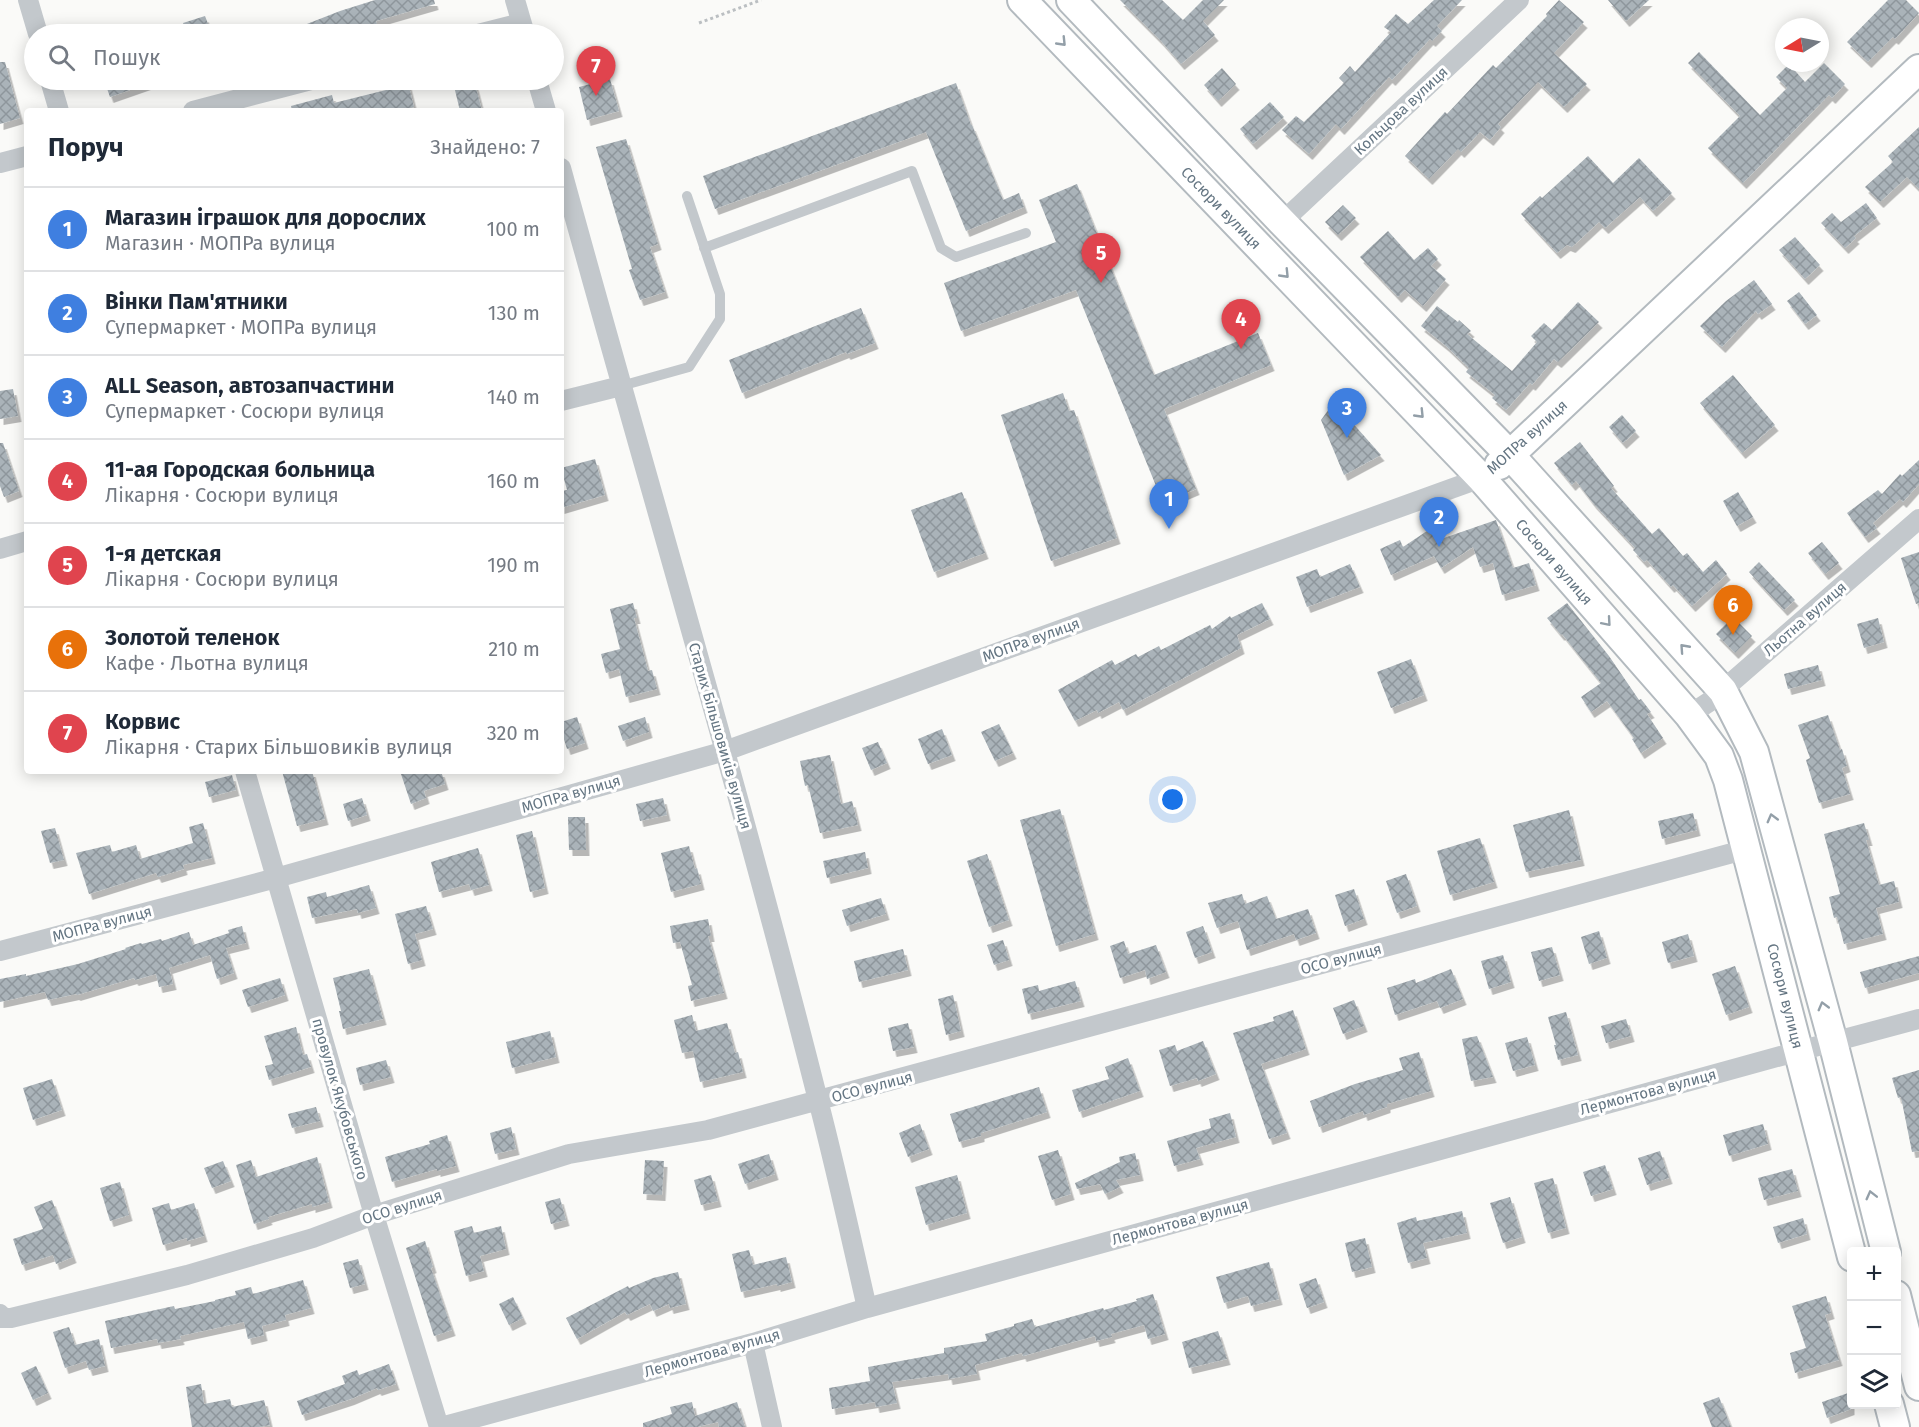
<!DOCTYPE html>
<html lang="uk">
<meta charset="utf-8">
<style>
:root{--surface:#fff;--page:#f6f6f7;--text:#1f2937;--muted:#747a83;--line:#e0e1e3;--accent:#ea580c}
body{margin:0;font-family:"Fira Sans",sans-serif;background:var(--page);color:var(--text)}
.controls{position:absolute;right:18px;bottom:18px;display:grid;overflow:hidden;border-radius:6px;box-shadow:0 3px 15px #0003}
.controls button{width:54px;height:54px;display:grid;place-items:center;padding:0;border:0;border-bottom:2px solid var(--line);background:var(--surface);color:var(--text);font:30px sans-serif}
.compass{position:absolute;left:1775px;top:18px;width:54px;height:54px;border-radius:50%;background:var(--surface);box-shadow:0 3px 15px #0003;rotate:260deg}
.you{position:absolute;left:1173px;top:800px;width:21px;height:21px;margin:-15px;border:4px solid #fff;border-radius:50%;background:#1a73e8;box-shadow:0 0 0 9px #1a73e833}
.badge{display:grid;place-items:center;width:39px;height:39px;border-radius:50%;background:var(--accent);color:#fff;font-size:20px;font-weight:700}
.pin{position:absolute;translate:-50% -50px;filter:drop-shadow(0 2px 3px #0008)}
.pin::after{content:'';position:absolute;top:32px;width:21px;height:18px;background:inherit;clip-path:polygon(0 0,100% 0,50% 100%)}
.list{margin:0;padding:0;list-style:none}
h2{display:flex;justify-content:space-between;align-items:center;height:78px;margin:0;padding:0 24px;font-size:26px}
h2 small{font-size:20px;font-weight:400;color:var(--muted)}
.list li{display:grid;grid-template-columns:39px 1fr auto;gap:18px;align-items:center;box-sizing:border-box;height:84px;padding:0 24px;border-top:2px solid var(--line)}
.list b{display:block;font-size:22px;white-space:nowrap}
.list p{margin:0;font-size:20px;white-space:nowrap;color:var(--muted)}
.list em{font-size:20px;font-style:normal;color:var(--muted)}
.icon{flex:none;width:33px;height:33px;fill:none;stroke:currentColor;stroke-width:2;stroke-linecap:round;stroke-linejoin:round}
.map{position:relative;flex:none;width:1919px;height:1427px;overflow:hidden}
.search{position:absolute;background:var(--surface);box-shadow:0 3px 15px #0003;left:24px;top:24px;width:540px;height:66px;display:flex;align-items:center;gap:15px;box-sizing:border-box;padding:0 21px;border-radius:33px;color:var(--muted);font-size:22px}
.panel{position:absolute;background:var(--surface);box-shadow:0 3px 15px #0003;left:24px;top:108px;width:540px;height:666px;border-radius:6px}
.map>svg:first-child{display:block}
.building{fill:url(#building-cross-hatch);filter:url(#shadow)}
.lines{fill:none;stroke-linecap:round;stroke-linejoin:round}
.secondary-casing{stroke:#b3babf;stroke-width:32}
.path{stroke:#bbbfc2;stroke-width:3;stroke-dasharray:3 3;stroke-linecap:butt}
.lane{stroke:#c3c8cc;stroke-width:10}
.street{stroke:#c3c8cc;stroke-width:20}
.secondary{stroke:#fff;stroke-width:28}
.oneway{stroke:#939fa8}
.labels{text-anchor:middle;dominant-baseline:central;stroke-width:6;stroke-linejoin:round;paint-order:stroke}
.street-label{font-size:15px;fill:#657683;stroke:#fff}
</style>
<div class="map">
<svg width="1919" height="1427" viewBox="0 0 1919 1427">
<defs>
<pattern id="building-cross-hatch" width="8" height="8" patternUnits="userSpaceOnUse" patternTransform="scale(1.5)"><rect width="8" height="8" fill="#aab3b9"/><path d="M0 0l8 8M0 8l8-8" fill="none" stroke="#8e969c"/></pattern>
<filter id="shadow"><feDropShadow dx="3.5" dy="6" stdDeviation="0" flood-color="#0004"/></filter>
</defs>
<rect width="100%" height="100%" fill="#fafaf8"/>
<path class="building" d="M375 0H434L435 4 376 21 377 24 342 34H284V33L340 11Z
M1120 0H1162L1183 20 1203 0H1224L1203 21 1215 35 1181 64 1161 41Z
M1434 0H1462L1437 26 1442 31 1432 41 1430 39 1392 80 1389 77 1341 129 1336 124 1309 154 1282 130 1296 116 1304 122 1344 83 1339 78 1350 66 1355 72 1391 32 1384 27 1396 14 1408 24Z
M1559 0 1584 22 1554 53 1587 84 1564 107 1538 82 1498 124 1501 127 1490 140 1480 132 1461 152 1458 149 1429 179 1405 156 1445 112 1447 114 1493 65 1496 68 1547 16 1546 14Z
M1608 0H1649L1626 21Z
M1888 0H1906L1919 13 1895 39 1893 37 1868 62 1847 42Z
M205 16 212 34H187L183 23Z
M1699 52 1760 115 1787 88 1776 77 1789 64 1805 82 1824 63 1845 84 1832 98 1829 95 1743 183 1708 148 1740 116 1688 63Z
M0 62H5L20 118 0 124Z
M1222 68 1236 84 1218 101 1204 85Z
M610 79 619 111 587 120 579 87Z
M104 80H153V82L110 97Z
M463 80H474L482 111H460L453 82Z
M408 83 414 107 400 111H292L291 106 332 95 334 103 386 90Z
M956 83 971 125H972L1003 200 1019 193 1024 207 966 231 926 132 715 209 703 176Z
M1270 102 1284 117 1253 144 1240 129Z
M1919 127V189L1907 177 1880 202 1865 187 1893 162 1888 156Z
M626 139 658 244 650 247 665 292 640 300 629 270 632 269 596 147Z
M1588 156 1613 183 1639 158 1672 193 1653 211 1640 197 1605 228 1599 222 1572 247 1567 245 1557 253 1521 214 1540 196 1542 198Z
M1077 184 1154 375 1258 333 1271 365 1164 409 1196 489 1163 503 1076 290 961 331 944 283 1056 242 1039 200Z
M1866 203 1877 218 1854 236 1856 238 1845 248 1821 223 1832 213 1841 222Z
M1343 205 1356 218 1338 235 1325 222Z
M1388 231 1414 260 1428 248 1438 259 1431 266 1446 279 1423 306 1405 290 1398 297 1360 257Z
M1795 237 1820 265 1805 279 1779 250Z
M1754 280 1772 304 1758 314 1756 311 1722 347 1700 326 1726 301Z
M1799 292 1817 315 1805 324 1787 301Z
M1578 302 1599 322 1558 362 1554 359 1532 385 1530 383 1506 410 1492 398 1495 395 1466 372 1469 368 1446 346 1421 326 1437 306 1458 322 1459 320 1471 331 1467 334 1512 371 1537 342 1531 336 1544 323 1552 330Z
M861 308 875 343 847 354 846 352 742 393 729 360Z
M1733 375 1775 425 1742 453 1700 403Z
M13 389 18 416 0 419V391Z
M1063 393 1069 411 1074 410 1117 538 1051 561 1001 415Z
M1334 402 1381 455 1344 475 1321 420Z
M1622 415 1636 431 1623 443 1609 427Z
M1580 442 1614 486 1611 488 1652 534 1659 528 1683 556 1687 553 1703 572 1716 560 1727 574 1692 606 1673 585 1671 587 1647 560 1644 562 1633 550 1635 548 1593 503 1576 481 1572 485 1554 463Z
M0 443H3L19 491 4 497 0 486Z
M595 459 605 495 561 508V491L567 490 561 468Z
M1919 460V484L1903 502 1900 499 1873 523 1877 528 1865 537 1847 513 1878 490 1882 494 1900 474 1902 476Z
M962 492 985 553 934 572 911 510Z
M1738 492 1753 517 1737 526 1723 501Z
M1496 520 1513 568 1529 563 1536 585 1502 595 1493 563 1480 567 1473 547 1441 568 1434 556 1391 575 1380 549 1400 540 1403 547 1436 525 1444 538Z
M1822 542 1839 563 1825 574 1808 553Z
M1919 552V603L1916 604 1901 558Z
M1759 562 1795 600 1784 610 1749 572Z
M1350 564 1360 587 1307 607 1296 577 1317 569 1320 577Z
M633 603 637 618H634L648 671 652 670 657 689 626 697 619 669 606 673 601 654 620 649 610 609Z
M1262 603 1270 619 1237 635 1241 648 1123 710 1119 702 1098 713 1097 710 1075 721 1058 690 1112 660 1115 665 1136 654 1138 657 1159 646 1161 650 1210 625 1212 629 1230 616 1231 618Z
M1567 603 1609 656 1639 700 1641 699 1651 712 1647 714 1663 738 1641 753 1632 739 1634 738 1607 701 1591 712 1581 697 1601 683 1562 634 1561 635 1547 618Z
M1733 617 1752 636 1735 653 1716 634Z
M1878 618 1884 642 1864 648 1857 624Z
M1411 659 1424 695 1391 708 1377 672Z
M1818 665 1822 680 1788 689 1784 674Z
M1828 715 1840 750 1842 749 1847 766 1842 768 1850 794 1819 803 1806 760 1810 758 1798 725Z
M577 717 585 743 567 749 561 730V722Z
M645 717 649 732 623 741 618 726Z
M999 724 1013 753 995 761 981 732Z
M942 729 952 755 928 764 918 739Z
M878 742 887 763 871 770 862 748Z
M830 755 841 804 852 801 858 825 820 833 808 785 805 786 800 761Z
M282 771H312L325 819 297 826Z
M400 771H441L445 784 424 791 426 798 411 804Z
M232 775 236 790 209 797 205 782Z
M362 798 367 815 348 821 343 804Z
M663 798 667 815 640 821 636 804Z
M1060 809 1095 934 1056 946 1020 820Z
M1569 810 1581 860 1526 872 1513 825Z
M1693 813 1697 830 1662 839 1658 821Z
M568 817H585L586 850H569Z
M203 823 212 858 183 865 184 869 158 877 156 873 89 894 76 853 110 845 112 852 136 845 140 859 193 843 189 827Z
M1864 823 1869 840H1866L1879 885 1894 881 1899 902 1876 908 1883 934 1844 944 1837 917 1834 918 1829 897 1840 894 1824 834Z
M55 828 64 860 50 863 41 831Z
M532 831 545 888 530 892 516 835Z
M1480 838 1494 882 1450 895 1437 851Z
M689 846 695 869 697 868 701 884 671 892 661 853Z
M478 848 489 885 471 890 469 884 439 892 431 862Z
M865 852 868 868 827 878 823 861Z
M987 854 1009 920 989 927 967 861Z
M1406 874 1417 906 1397 913 1386 881Z
M369 885 376 908 358 913 357 909 312 918 307 897 326 892 327 897Z
M1354 889 1364 919 1345 926 1335 895Z
M1242 894 1245 904 1267 896 1276 919 1308 909 1316 933 1296 940 1294 934 1247 950 1238 921 1217 928 1208 903Z
M881 898 886 914 847 926 842 910Z
M426 906 433 929 415 934 422 960 408 964 395 914Z
M708 919 711 936H708L724 993 691 1001 688 986 692 985 680 942 673 943 670 926Z
M242 926 246 943 226 948 234 973 217 979 210 955 169 968 173 984 159 987 156 974 135 980 134 978 77 995 76 994 48 1000 45 992 0 1002V979L26 974V976L78 964 126 949 125 948 141 943 142 944 161 939 162 941 189 932 193 945 229 933 228 930Z
M1203 926 1212 952 1195 958 1186 932Z
M1599 931 1607 958 1589 964 1581 937Z
M1688 934 1694 956 1668 963 1662 942Z
M1003 940 1009 960 994 965 987 945Z
M1124 941 1128 954 1156 945 1166 972 1147 979 1145 970 1120 978 1110 946Z
M1552 947 1560 975 1539 981 1531 952Z
M903 949 908 970 859 982 854 961Z
M1503 955 1511 982 1489 989 1481 961Z
M1919 956V973L1865 988 1860 972Z
M1735 966 1749 1007 1726 1015 1712 974Z
M369 969 383 1019 343 1029 339 1011H341L333 978Z
M1451 969 1463 999 1440 1008 1437 1001 1395 1015 1387 988 1415 979 1416 983Z
M280 978 285 995 248 1007 242 990Z
M1075 981 1081 1001 1028 1014 1022 989 1038 985 1039 991Z
M953 995 961 1031 946 1035 938 999Z
M1354 1000 1364 1026 1343 1034 1333 1008Z
M1293 1010 1306 1049 1261 1064 1287 1133 1269 1139 1233 1033 1274 1021 1273 1017Z
M1566 1012 1578 1055 1558 1060 1554 1045H1556L1548 1017Z
M692 1015 696 1031 727 1023 735 1053 738 1052 743 1072 700 1082 693 1051 682 1053 674 1020Z
M1626 1019 1631 1036 1606 1043 1601 1026Z
M908 1023 914 1047 893 1051 888 1028Z
M296 1027 303 1055 307 1054 311 1067 269 1080 265 1066 273 1064 264 1036Z
M550 1031 556 1057 512 1068 506 1042Z
M1477 1036 1493 1077 1471 1081 1462 1039Z
M1527 1037 1535 1065 1513 1071 1505 1043Z
M1203 1041 1216 1074 1198 1081 1197 1078 1170 1086 1159 1050 1175 1045 1177 1051Z
M1419 1052 1431 1091 1387 1104V1107L1364 1115 1363 1111 1319 1127 1310 1101 1355 1084 1403 1070 1399 1058Z
M1128 1058 1140 1091 1079 1112 1072 1090 1109 1079 1105 1067Z
M386 1060 391 1077 360 1085 356 1068Z
M1919 1070V1151L1912 1152 1901 1097 1898 1098 1892 1078Z
M52 1079 62 1110 33 1120 23 1088Z
M1039 1087 1047 1112 981 1133V1136L959 1142 950 1114Z
M316 1107 320 1121 292 1128 288 1114Z
M1230 1113 1236 1137 1196 1148 1200 1159 1174 1166 1167 1141 1211 1128 1209 1119Z
M920 1124 929 1149 908 1157 899 1133Z
M1763 1124 1768 1144 1729 1156 1723 1135Z
M511 1127 516 1149 495 1154 490 1133Z
M447 1135 456 1166 437 1171V1169L392 1182 385 1157 430 1144 429 1141Z
M1058 1150 1071 1194 1052 1200 1038 1156Z
M1660 1151 1669 1178 1647 1185 1638 1158Z
M1135 1153 1140 1175 1116 1180 1120 1187 1105 1194 1100 1184 1077 1189 1075 1183 1120 1162 1119 1157Z
M769 1154 775 1174 745 1184 738 1164Z
M317 1157 329 1202 312 1207V1204L268 1217 269 1219 254 1224 236 1165 251 1160 256 1177Z
M645 1160 664 1161 662 1195 643 1194Z
M223 1161 231 1181 212 1188 204 1168Z
M1605 1165 1613 1189 1591 1196 1583 1172Z
M1792 1169 1798 1191 1764 1200 1758 1178Z
M711 1175 718 1201 701 1205 694 1180Z
M957 1175 967 1213 926 1225 915 1187Z
M1553 1178 1566 1228 1548 1233 1534 1183Z
M120 1182 129 1215 110 1221 100 1188Z
M1510 1197 1522 1237 1503 1243 1490 1203Z
M560 1198 566 1220 551 1224 545 1202Z
M52 1200 73 1257 56 1264 53 1255 22 1265 13 1239 43 1229 34 1207Z
M169 1203 171 1210 194 1203 204 1236 187 1241V1238L163 1245 152 1208Z
M1462 1211 1467 1233 1423 1243 1427 1258 1408 1263 1397 1223 1416 1217 1417 1221Z
M1803 1218 1807 1234 1778 1243 1773 1227Z
M472 1226 474 1233 501 1226 506 1249 480 1256 484 1271 466 1276 454 1231Z
M1365 1238 1372 1267 1352 1272 1345 1243Z
M425 1241 433 1267 431 1268 452 1330 434 1336 406 1248Z
M749 1250 753 1265 786 1257 792 1282 777 1286V1284L741 1292 732 1254Z
M358 1259 365 1284 350 1288 343 1263Z
M1269 1262 1279 1299 1251 1306 1248 1296 1224 1303 1216 1277Z
M678 1272 686 1304 670 1308 669 1304 653 1311 650 1304 627 1315 625 1312 577 1339 566 1318 628 1286 629 1288 653 1278Z
M1316 1278 1324 1302 1307 1308 1299 1284Z
M303 1280 311 1308 285 1315 286 1320 262 1326 264 1335 248 1339 244 1322 180 1336 181 1339 158 1343 157 1339 111 1348 105 1321 174 1306 175 1309 215 1301V1300L236 1295 235 1291 251 1287 253 1294Z
M1153 1294 1165 1334 1148 1339 1144 1325 1111 1334 1112 1337 1096 1341 1095 1336 1023 1356 1022 1353 975 1365 977 1374 949 1379 948 1374 892 1382 897 1403 876 1407 875 1402 832 1409 829 1388 870 1381 868 1367 944 1353V1348L987 1341 985 1334 1014 1326V1324L1032 1319 1035 1327 1103 1308 1104 1310 1137 1301 1136 1299Z
M1826 1296 1831 1313 1825 1315 1839 1360 1795 1373 1790 1353 1806 1348 1792 1306Z
M513 1297 523 1318 509 1325 499 1304Z
M69 1327 75 1345 99 1339 105 1366 89 1370 86 1361 65 1368 53 1332Z
M1218 1331 1227 1359 1189 1368 1182 1342Z
M389 1364 396 1384 378 1390 377 1388 351 1399 302 1415 297 1401 345 1384 342 1376 357 1370 359 1375Z
M36 1366 48 1393 33 1400 21 1373Z
M201 1384 204 1404 230 1399 232 1407 264 1400 270 1425 259 1427H192L186 1387Z
M1851 1392V1409L1827 1418 1822 1402Z
M1719 1397 1731 1427H1712L1703 1403Z
M692 1402 695 1416 737 1402 745 1427H719L718 1422 697 1427H643V1423L672 1414 670 1407Z"/>
<g class="lines">
<defs>
<path id="secondary" d="M1022 0 1481 478 1689 715 1719 756 1728 780 1852 1257
M1071 0 1282 222 1510 455 1723 691 1754 752 1833 1042 1886 1252
M1499 465 1919 69
M1896 1295 1919 1386
M1889 1404 1895 1427"/>
</defs>
<use href="#secondary" class="secondary-casing"/>
<path class="path" d="M699 23 761 0"/>
<path class="lane" d="M704 248 912 171 941 248 956 257 1026 233
M621 386 689 367 720 319V294L687 196"/>
<path class="street" d="M28 0 38 34
M515 0 525 34
M478 34 521 23
M50 80 59 111
M537 80 546 111
M193 111 311 80
M0 163 27 156
M561 168C646 478 739 787 818 1100 836 1169 851 1238 867 1308
M1282 222 1519 0
M561 401 621 386
M0 549 27 541
M1689 715 1709 702 1919 519
M245 771 374 1215 439 1427
M0 951 276 878 725 751 1481 478 1490 472
M0 1314 1 1318H11L187 1275 313 1238 374 1215 569 1154 708 1130 1747 849
M753 1343 772 1427
M441 1427 753 1343 867 1308 1799 1051 1919 1019"/>
<use href="#secondary" class="secondary"/>
</g>
<defs><path id="oneway-chevron" d="M-2-3.5L2.5 0L-2 3.5" fill="none" stroke-width="1.6" stroke-linecap="round" stroke-linejoin="round" transform="scale(1.5)"/></defs>
<g class="oneway">
<use href="#oneway-chevron" transform="translate(1062 42) rotate(46)"/>
<use href="#oneway-chevron" transform="translate(1285 274) rotate(46)"/>
<use href="#oneway-chevron" transform="translate(1420 414) rotate(46)"/>
<use href="#oneway-chevron" transform="translate(1607 622) rotate(49)"/>
<use href="#oneway-chevron" transform="translate(1684 648) rotate(-132)"/>
<use href="#oneway-chevron" transform="translate(1772 818) rotate(-105)"/>
<use href="#oneway-chevron" transform="translate(1823 1006) rotate(-105)"/>
<use href="#oneway-chevron" transform="translate(1871 1195) rotate(-104)"/>
</g>
<g class="labels">
<g class="street-label">
<text transform="translate(1401 111) rotate(-43)">Кольцова вулиця</text>
<text transform="translate(1221 208) rotate(46)">Сосюри вулиця</text>
<text transform="translate(1527 437) rotate(-42)">МОПРа вулиця</text>
<text transform="translate(1554 562) rotate(49)">Сосюри вулиця</text>
<text transform="translate(1805 619) rotate(-41)">Льотна вулиця</text>
<text transform="translate(1031 640) rotate(-20)">МОПРа вулиця</text>
<text transform="translate(720 736) rotate(74)">Старих Більшовиків вулиця</text>
<text transform="translate(571 794) rotate(-16)">МОПРа вулиця</text>
<text transform="translate(102 924) rotate(-15)">МОПРа вулиця</text>
<text transform="translate(1341 959) rotate(-15)">ОСО вулиця</text>
<text transform="translate(1785 996) rotate(76)">Сосюри вулиця</text>
<text transform="translate(872 1087) rotate(-15)">ОСО вулиця</text>
<text transform="translate(1648 1092) rotate(-15)">Лермонтова вулиця</text>
<text transform="translate(340 1099) rotate(74)">провулок Якубовського</text>
<text transform="translate(402 1207) rotate(-18)">ОСО вулиця</text>
<text transform="translate(1180 1222) rotate(-15)">Лермонтова вулиця</text>
<text transform="translate(712 1353) rotate(-16)">Лермонтова вулиця</text>
</g>
</g>
</svg>
<div class="controls">
<button>+</button>
<button>−</button>
<button><svg class="icon" aria-label="layers" viewBox="0 0 24 24"><path d="M12 4l9 5-9 5-9-5zM3 14l9 5 9-5"/></svg></button>
</div>
<svg class="compass" viewBox="-18 -18 36 36"><path d="M0-13l5 13h-10z" fill="#e53935"/><path d="M0 13l5-13h-10z" fill="#747a83"/></svg>
<div class="you"></div>
<div class="pin badge" style="left:1169px;top:529px;background:#3f7fe0">1</div>
<div class="pin badge" style="left:1439px;top:547px;background:#3f7fe0">2</div>
<div class="pin badge" style="left:1347px;top:438px;background:#3f7fe0">3</div>
<div class="pin badge" style="left:1241px;top:349px;background:#e0444e">4</div>
<div class="pin badge" style="left:1101px;top:283px;background:#e0444e">5</div>
<div class="pin badge" style="left:1733px;top:635px;background:#e8710a">6</div>
<div class="pin badge" style="left:596px;top:96px;background:#e0444e">7</div>
<div class="search"><svg class="icon" aria-label="search" viewBox="0 0 24 24"><circle cx="10" cy="10" r="6"/><path d="M15 15l6 6"/></svg>Пошук</div>
<section class="panel">
<h2>Поруч<small>Знайдено: 7</small></h2>
<ul class="list">
<li><span class="badge" style="background:#3f7fe0">1</span><div><b>Магазин іграшок для дорослих</b><p>Магазин · МОПРа вулиця</p></div><em>100 m</em></li>
<li><span class="badge" style="background:#3f7fe0">2</span><div><b>Вінки Пам'ятники</b><p>Супермаркет · МОПРа вулиця</p></div><em>130 m</em></li>
<li><span class="badge" style="background:#3f7fe0">3</span><div><b>ALL Season, автозапчастини</b><p>Супермаркет · Сосюри вулиця</p></div><em>140 m</em></li>
<li><span class="badge" style="background:#e0444e">4</span><div><b>11-ая Городская больница</b><p>Лікарня · Сосюри вулиця</p></div><em>160 m</em></li>
<li><span class="badge" style="background:#e0444e">5</span><div><b>1-я детская</b><p>Лікарня · Сосюри вулиця</p></div><em>190 m</em></li>
<li><span class="badge" style="background:#e8710a">6</span><div><b>Золотой теленок</b><p>Кафе · Льотна вулиця</p></div><em>210 m</em></li>
<li><span class="badge" style="background:#e0444e">7</span><div><b>Корвис</b><p>Лікарня · Старих Більшовиків вулиця</p></div><em>320 m</em></li>
</ul>
</section>
</div>
